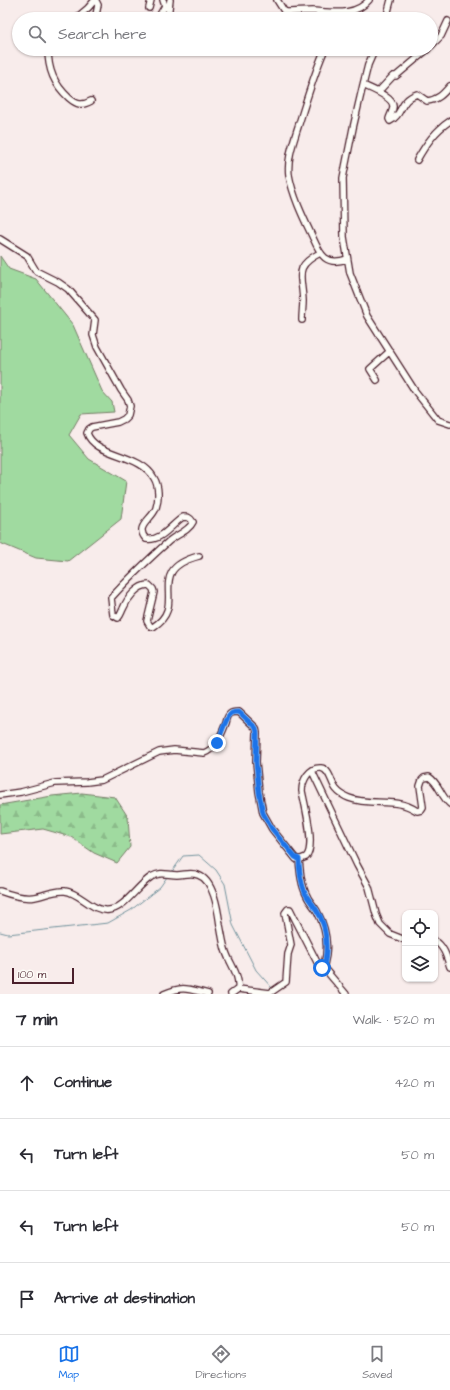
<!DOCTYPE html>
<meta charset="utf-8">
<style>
:root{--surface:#fff;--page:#f2f2f3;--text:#2b2b33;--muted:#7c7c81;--line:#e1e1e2;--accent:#1a73e8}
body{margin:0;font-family:"Architects Daughter",sans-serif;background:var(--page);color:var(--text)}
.controls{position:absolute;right:12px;bottom:12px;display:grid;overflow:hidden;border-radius:8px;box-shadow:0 1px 3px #0004}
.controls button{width:36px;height:36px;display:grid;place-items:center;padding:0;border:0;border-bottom:1px solid var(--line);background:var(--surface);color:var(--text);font:20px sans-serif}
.scale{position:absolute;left:12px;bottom:10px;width:62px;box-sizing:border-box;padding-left:4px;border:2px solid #4a1f2b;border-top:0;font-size:11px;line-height:14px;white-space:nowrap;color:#4a1f2b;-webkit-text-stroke:3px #fdfcf7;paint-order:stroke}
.stop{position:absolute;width:12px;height:12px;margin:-9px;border:3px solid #1a73e8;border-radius:50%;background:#fff}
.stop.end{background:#1a73e8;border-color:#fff;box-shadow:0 1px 4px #0008}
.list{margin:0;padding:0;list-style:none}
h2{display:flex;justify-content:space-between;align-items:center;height:52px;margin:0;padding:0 16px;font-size:17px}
h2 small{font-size:13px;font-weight:400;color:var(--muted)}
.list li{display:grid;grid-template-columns:26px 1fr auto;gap:12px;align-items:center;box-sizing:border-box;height:72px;padding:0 16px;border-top:1px solid var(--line)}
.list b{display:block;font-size:15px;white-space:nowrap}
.list em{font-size:13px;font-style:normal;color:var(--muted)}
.icon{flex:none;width:22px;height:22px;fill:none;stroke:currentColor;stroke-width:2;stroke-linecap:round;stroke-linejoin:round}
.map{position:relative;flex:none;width:450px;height:994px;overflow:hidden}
.search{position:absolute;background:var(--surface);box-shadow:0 1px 3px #0004;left:12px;right:12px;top:12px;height:44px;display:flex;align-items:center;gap:10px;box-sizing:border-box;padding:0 14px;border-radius:22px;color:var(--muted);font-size:15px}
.sheet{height:340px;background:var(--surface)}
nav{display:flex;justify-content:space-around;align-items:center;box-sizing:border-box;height:56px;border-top:1px solid var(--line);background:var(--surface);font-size:11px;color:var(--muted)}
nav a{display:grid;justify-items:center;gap:2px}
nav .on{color:var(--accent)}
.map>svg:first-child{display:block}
.grass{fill:#a0daa0;stroke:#757c66}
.forest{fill:url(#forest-firs);stroke:#757c66}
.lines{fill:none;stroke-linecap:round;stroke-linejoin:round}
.stream{stroke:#73939d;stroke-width:1}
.minor-casing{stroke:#4a1f2b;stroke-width:8}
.minor{stroke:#fdfcf7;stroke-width:5.5}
.route{stroke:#1a73e8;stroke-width:5}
</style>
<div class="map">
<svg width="450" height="994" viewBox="0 0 450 994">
<defs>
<pattern id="forest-firs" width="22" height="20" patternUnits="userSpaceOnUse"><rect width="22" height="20" fill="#a0daa0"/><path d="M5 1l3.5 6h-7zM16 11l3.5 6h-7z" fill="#8bbb8a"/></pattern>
</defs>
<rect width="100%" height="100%" fill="#f8eceb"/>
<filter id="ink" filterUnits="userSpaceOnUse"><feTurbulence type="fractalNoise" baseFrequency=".025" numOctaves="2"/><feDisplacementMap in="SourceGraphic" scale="8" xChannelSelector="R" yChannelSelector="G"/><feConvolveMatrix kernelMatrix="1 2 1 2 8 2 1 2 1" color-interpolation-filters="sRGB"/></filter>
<g filter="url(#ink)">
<path class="grass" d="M0 256 9 269 36 279 73 325 102 391 112 402 114 412 81 414 69 435 89 459 126 481 121 519 68 561 36 558 0 543Z"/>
<path class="forest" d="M82 793 115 797 128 817 130 847 117 863 94 853 71 837 43 829 0 834V805L52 796Z"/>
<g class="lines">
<path class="stream" d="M171 873 183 856 199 855 216 870 225 884 233 925 256 970 272 988
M0 932 8 934 108 923 131 910 160 887 167 877"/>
<defs>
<path id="minor" d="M277 0 284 11 287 12C295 12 304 11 312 11 332 12 355 17 369 0
M96 1 98 5 96 15
M149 8 151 0
M168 17 170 0
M158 18 165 6 163 0
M75 19 88 8 95 0
M386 19 391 0
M431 46 441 36 448 21
M48 49C48 70 54 84 69 98 77 105 82 106 91 101
M325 49C314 74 306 101 298 127 293 143 287 159 289 175 293 197 304 219 313 238 321 256 326 266 347 259
M375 49 368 65 363 85 353 128 343 178 344 237 350 273 367 316 415 391 438 420 450 424
M363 85C371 89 394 97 393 107 393 111 390 115 389 119L390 121C403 115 399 100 417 94L427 101C438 100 443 94 450 86
M378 92 393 76H396L428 49
M417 160C426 144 435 131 450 121
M0 239 27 256 36 271 58 282 68 289 95 320 93 335 97 347 121 390 128 400 130 406 128 415 124 419 118 422 92 427 89 429 87 433C95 457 141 453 154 478 159 486 159 499 156 508 152 520 134 526 146 539 161 542 172 524 183 517 188 517 190 517 193 522 189 531 176 535 169 541 149 559 129 578 111 598L113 615 118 618C121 615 121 613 123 609 127 599 137 585 149 585L153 589 154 592 147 621 150 626 153 627C190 604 142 571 199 556
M302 320C302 313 303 307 303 301 302 275 293 267 320 253
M377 380 370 369 390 351
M312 771 357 865 369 887 376 914 380 924 390 934 405 940
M0 795 21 792 55 783 87 782 102 780 159 752 174 750 204 753C217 748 221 735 226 723 227 720 227 716 230 714 232 712 235 712 239 712L256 728 257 733 256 762 259 792 263 813 272 829 296 859H301L306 857C316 847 305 806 302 791 302 781 309 767 321 768 330 769 331 783 336 789 340 794 344 796 349 798 372 807 395 796 417 811L421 810 423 807 420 786 422 780 424 778 429 777C439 783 441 797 450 804
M0 891C11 895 24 899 35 897 45 895 55 890 65 891 81 893 92 912 109 910 124 909 138 885 151 877 162 871 167 875 177 875 184 875 191 872 198 875 214 880 218 911 220 925 222 934 223 944 226 952 230 964 240 975 238 989L231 994
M435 941C444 946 447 958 450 967
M323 967 346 994
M238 989 270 993 286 982 288 954 291 945 285 913 288 909H290L295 919 319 966 322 968 324 965C329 947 326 928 317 911 314 906 309 901 307 896 301 885 300 871 299 859
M164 994C184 985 188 989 208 994"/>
</defs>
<use href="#minor" class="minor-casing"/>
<use href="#minor" class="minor"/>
</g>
</g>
<g class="lines" filter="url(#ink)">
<path class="route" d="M217 743C221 736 226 716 232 713 234 712 237 712 239 712L256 728 257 733 256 762 259 792 263 813 272 829 295 857 299 859C299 870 301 882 305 893 308 899 312 903 316 909 325 922 327 937 326 953 325 959 326 964 322 968"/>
</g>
</svg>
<div class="controls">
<button><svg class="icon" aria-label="locate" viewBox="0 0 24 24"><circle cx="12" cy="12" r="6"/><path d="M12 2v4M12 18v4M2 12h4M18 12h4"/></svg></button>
<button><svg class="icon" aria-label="layers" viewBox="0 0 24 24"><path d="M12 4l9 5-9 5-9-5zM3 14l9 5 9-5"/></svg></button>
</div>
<div class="scale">100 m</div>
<div class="stop" style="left:322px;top:968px"></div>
<div class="stop end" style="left:217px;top:743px"></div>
<div class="search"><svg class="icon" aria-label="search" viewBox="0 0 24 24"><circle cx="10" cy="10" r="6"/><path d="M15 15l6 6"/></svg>Search here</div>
</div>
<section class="sheet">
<h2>7 min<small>Walk · 520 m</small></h2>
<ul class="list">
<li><svg class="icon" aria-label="ahead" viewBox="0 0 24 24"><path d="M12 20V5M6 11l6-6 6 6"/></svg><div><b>Continue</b></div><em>420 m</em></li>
<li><svg class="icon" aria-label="left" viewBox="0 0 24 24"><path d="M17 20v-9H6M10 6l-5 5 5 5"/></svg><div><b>Turn left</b></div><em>50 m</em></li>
<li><svg class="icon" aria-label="left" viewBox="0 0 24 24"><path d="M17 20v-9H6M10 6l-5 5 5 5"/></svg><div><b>Turn left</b></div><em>50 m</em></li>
<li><svg class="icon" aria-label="arrive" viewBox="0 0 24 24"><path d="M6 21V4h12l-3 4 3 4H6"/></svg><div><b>Arrive at destination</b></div></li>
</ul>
</section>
<nav>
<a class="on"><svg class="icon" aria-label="map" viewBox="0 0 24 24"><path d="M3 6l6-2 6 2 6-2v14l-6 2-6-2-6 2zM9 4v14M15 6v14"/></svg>Map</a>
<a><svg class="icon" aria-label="directions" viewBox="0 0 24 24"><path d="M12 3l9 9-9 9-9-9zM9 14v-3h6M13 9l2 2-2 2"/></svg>Directions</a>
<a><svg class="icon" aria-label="saved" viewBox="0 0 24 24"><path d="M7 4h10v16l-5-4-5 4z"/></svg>Saved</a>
</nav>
